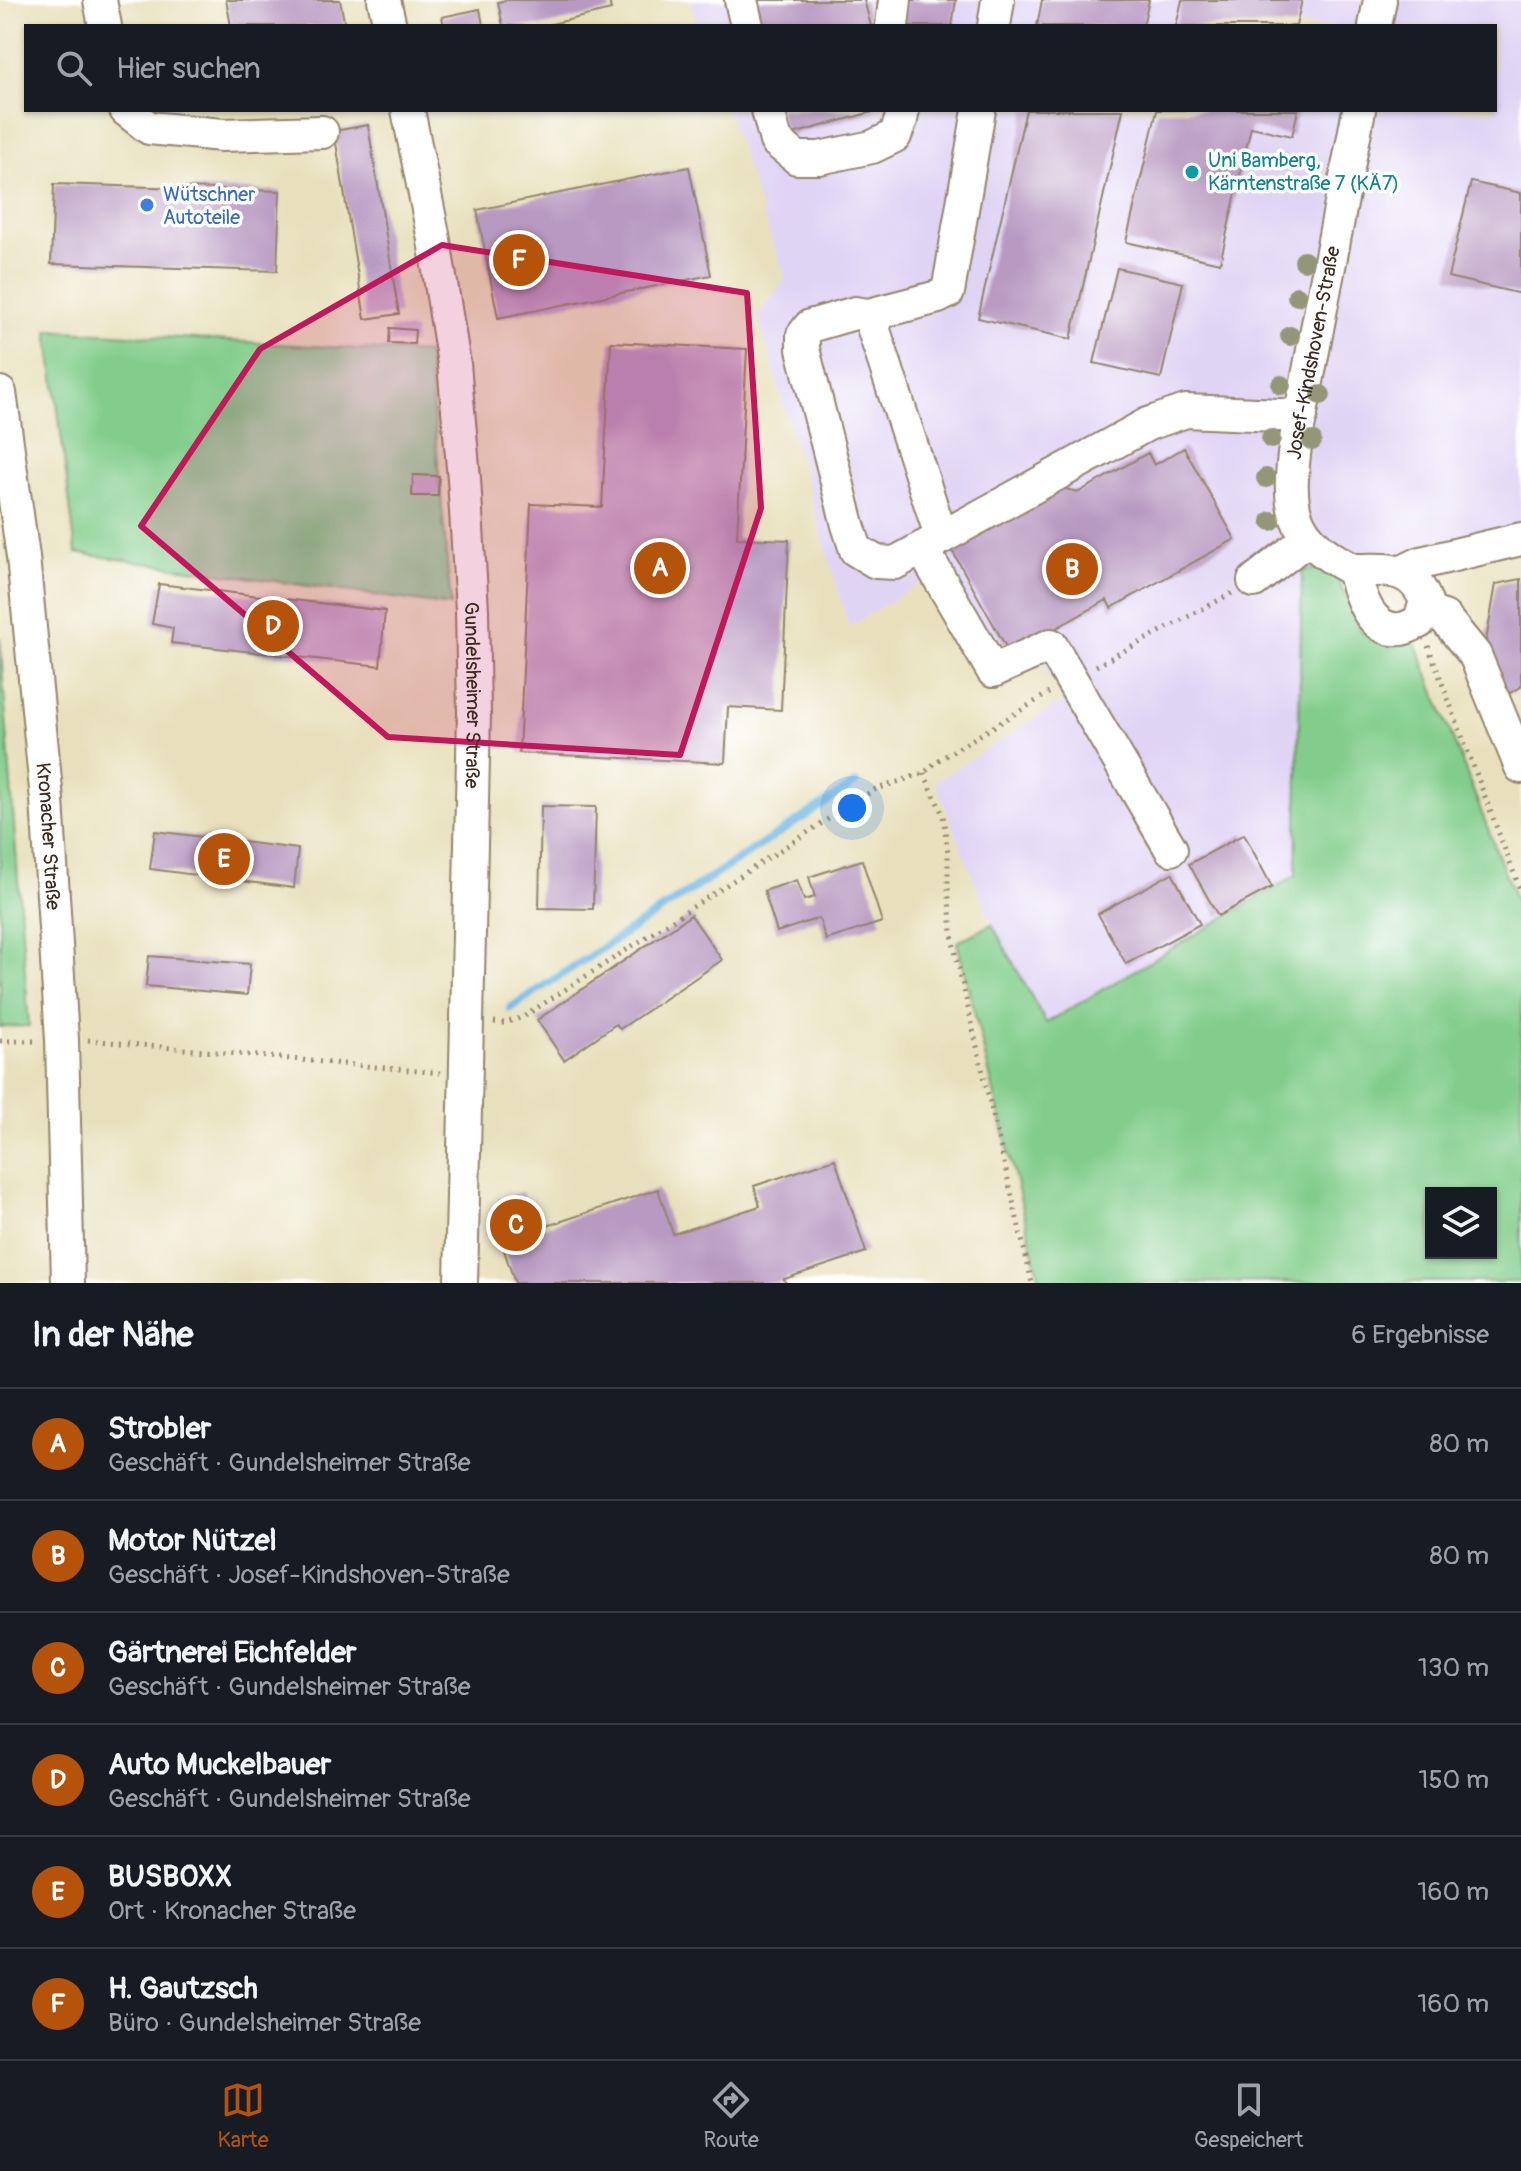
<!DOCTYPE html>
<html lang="de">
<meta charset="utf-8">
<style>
:root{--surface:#171b24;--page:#242831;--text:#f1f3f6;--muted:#9ea1a6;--line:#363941;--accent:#b45309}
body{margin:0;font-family:Pangolin,sans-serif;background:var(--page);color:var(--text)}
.controls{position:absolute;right:24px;bottom:24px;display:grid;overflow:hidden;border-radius:0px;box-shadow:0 2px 6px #0004}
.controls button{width:72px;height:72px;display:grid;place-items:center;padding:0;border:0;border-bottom:2px solid var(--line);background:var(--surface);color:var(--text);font:40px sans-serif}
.you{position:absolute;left:852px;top:808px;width:28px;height:28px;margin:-20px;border:6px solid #fff;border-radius:50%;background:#1a73e8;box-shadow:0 0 0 12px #1a73e833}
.badge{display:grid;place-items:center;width:52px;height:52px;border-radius:50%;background:var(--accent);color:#fff;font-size:26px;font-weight:700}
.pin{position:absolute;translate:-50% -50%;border:4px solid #fff;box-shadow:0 2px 8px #0006}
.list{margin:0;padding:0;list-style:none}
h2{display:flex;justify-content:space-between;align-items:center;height:104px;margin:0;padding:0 32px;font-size:34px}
h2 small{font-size:26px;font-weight:400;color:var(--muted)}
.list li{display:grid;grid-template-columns:52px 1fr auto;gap:24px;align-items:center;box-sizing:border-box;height:112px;padding:0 32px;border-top:2px solid var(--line)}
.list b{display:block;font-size:30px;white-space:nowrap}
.list p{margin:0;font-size:26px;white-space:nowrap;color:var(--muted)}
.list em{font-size:26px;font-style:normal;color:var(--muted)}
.icon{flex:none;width:44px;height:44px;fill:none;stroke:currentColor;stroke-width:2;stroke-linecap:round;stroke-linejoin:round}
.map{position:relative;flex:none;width:1521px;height:1283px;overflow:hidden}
.search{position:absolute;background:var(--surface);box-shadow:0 2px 6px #0004;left:24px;right:24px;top:24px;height:88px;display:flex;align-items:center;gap:20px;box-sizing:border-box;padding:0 28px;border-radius:0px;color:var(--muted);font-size:30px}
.sheet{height:776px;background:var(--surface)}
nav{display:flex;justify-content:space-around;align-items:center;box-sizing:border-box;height:112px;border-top:2px solid var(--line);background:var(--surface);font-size:22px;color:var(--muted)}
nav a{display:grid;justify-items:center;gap:4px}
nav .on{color:var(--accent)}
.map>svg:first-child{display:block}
.built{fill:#e0d4f4}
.green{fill:#82cd8b;stroke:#5e7c54;stroke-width:2;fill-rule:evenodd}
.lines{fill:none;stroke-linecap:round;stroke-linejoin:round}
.stream{stroke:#68b4e2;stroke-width:8}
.building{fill:#b899c1}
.minor-casing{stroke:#92856d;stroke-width:36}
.path{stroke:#92856d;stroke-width:5;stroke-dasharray:2 6;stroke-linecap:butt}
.minor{stroke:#fff;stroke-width:32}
.tree{fill:#949777}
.marked{fill:#c2185b;fill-opacity:0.2;stroke:#c2185b;stroke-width:6;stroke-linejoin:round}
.culture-dot{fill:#0f9aa8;stroke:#fff;stroke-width:3}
.shop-dot{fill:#3f7fe0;stroke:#fff;stroke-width:3}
.labels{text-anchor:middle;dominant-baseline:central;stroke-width:7;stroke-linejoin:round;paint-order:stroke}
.culture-label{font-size:20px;fill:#0d838f;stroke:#fff;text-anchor:start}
.shop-label{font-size:20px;fill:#366cbe;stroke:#fff;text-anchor:start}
.street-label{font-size:20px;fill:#3b2a1e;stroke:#fff}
</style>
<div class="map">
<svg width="1521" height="1283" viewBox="0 0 1521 1283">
<rect width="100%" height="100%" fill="#fff"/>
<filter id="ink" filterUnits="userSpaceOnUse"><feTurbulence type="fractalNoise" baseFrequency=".0125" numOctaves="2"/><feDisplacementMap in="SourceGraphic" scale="16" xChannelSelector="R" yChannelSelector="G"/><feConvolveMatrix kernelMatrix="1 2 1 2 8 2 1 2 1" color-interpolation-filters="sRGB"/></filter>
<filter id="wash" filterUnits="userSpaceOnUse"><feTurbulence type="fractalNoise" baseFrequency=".006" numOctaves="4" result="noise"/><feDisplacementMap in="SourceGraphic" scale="32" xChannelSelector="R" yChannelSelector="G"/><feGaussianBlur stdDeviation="1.8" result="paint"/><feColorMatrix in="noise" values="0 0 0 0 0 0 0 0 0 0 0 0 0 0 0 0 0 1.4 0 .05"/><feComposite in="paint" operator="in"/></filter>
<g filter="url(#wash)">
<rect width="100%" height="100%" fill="#e8e0bc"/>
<path class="built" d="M690 0H1521V552L1302 571 1296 875 1045 1023 992 924 935 782 1064 700 1040 661 992 690 929 578 849 627 758 316 785 278 727 110H1495V26H699Z"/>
<path class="green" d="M48 330 428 353 451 606 76 553Z
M1321 568 1338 580 1362 633 1392 646 1415 641 1521 914V1282L1041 1283 957 942 992 924 1046 1023 1296 875 1302 571ZM1431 1193H1491V1253H1431Z
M0 637 29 1026 0 1027Z"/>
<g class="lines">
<path class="stream" d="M510 1008 856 783"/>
</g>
<g id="blocks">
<path class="building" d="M226 0H340L345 26H231Z
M507 0H609L611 10 543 26H503L498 2Z
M749 0H864L871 26H756Z
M906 0H956L952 26H902Z
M1042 0H1149L1143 26H1037Z
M1182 0H1302L1296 26H1176Z
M480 9 483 25 444 26 442 17Z
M779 110H876V111L786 136Z
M1026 110H1123L1071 339 978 318Z
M1157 110H1298L1292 136 1251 127 1220 263 1126 242Z
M368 125 399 314 365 319 334 131Z
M689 167 711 275 498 318 477 210Z
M1471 182 1521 193V294L1448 277Z
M54 184 280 191 277 271 51 264Z
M1117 268 1183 283 1161 378 1094 363Z
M390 328 415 330 414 344 389 343Z
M611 342 747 349 737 538 789 540 781 710 728 707 725 763 519 753 531 504 602 507Z
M1184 448 1235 539 1111 608 1107 600 1010 654 945 538 1041 484 1079 492 1148 453 1154 465Z
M413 475 439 476 438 496H412Z
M1521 579V687L1497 700 1482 664 1496 584Z
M159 584 385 611 380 666 171 643 173 628 152 624Z
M541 806 596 807 593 909 539 908Z
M155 831 298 849 294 888 150 869Z
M1244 834 1272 887 1218 916 1189 864Z
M862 860 882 922 826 940 819 918 777 932 764 891 797 880 804 900 815 897 809 877Z
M1172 873 1200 924 1126 964 1098 914Z
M691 915 722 960 620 1029 616 1024 564 1060 537 1020Z
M149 956 250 964 247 995 146 986Z
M835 1159 866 1252 784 1279 786 1283H515L501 1241V1199L522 1192 535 1230 658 1189 673 1234 760 1206 754 1186Z"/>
</g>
</g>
<g filter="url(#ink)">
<use href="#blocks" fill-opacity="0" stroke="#92856d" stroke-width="2"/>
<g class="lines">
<defs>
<g id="minor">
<path d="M100 0 105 26"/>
<path d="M384 0 390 26"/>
<path d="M741 0 747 26"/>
<path d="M892 26 895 0"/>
<path d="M994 26 998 0"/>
<path d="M1375 26 1380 0"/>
<path d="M126 110 149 128 222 135 322 132"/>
<path id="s1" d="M408 110 433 234 454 364 464 479 472 610 474 713 461 1283"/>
<path d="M768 110 776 141 797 158H819L872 147 895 136 901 120 903 110"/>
<path d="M869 315 938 297 948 292 979 110"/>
<path id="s2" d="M0 393 23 557 47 800 62 1040 68 1283"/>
<path d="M941 536 869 315 855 313 810 326 803 335V349L848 525 856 550 876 562 895 563 1148 424 1186 411 1301 416"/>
<path d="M922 548 993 671 1051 645 1171 849"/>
<path id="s3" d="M1353 570C1287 536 1287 506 1296 439L1359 110"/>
<path d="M1353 570C1386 570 1413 565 1426 602L1419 622C1414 624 1407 628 1401 629 1369 633 1359 592 1353 570Z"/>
<path d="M1402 572 1421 563 1521 539"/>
<path d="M1254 581 1309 538"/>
<path d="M1424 611 1444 617 1475 655 1521 767"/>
</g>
</defs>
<use href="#minor" class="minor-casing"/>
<path class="path" d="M1428 646 1521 892
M1096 666 1232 593
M924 773 943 815 948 853V888L953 943 1032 1283
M494 1022 505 1023 523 1017 856 801 874 790 924 773 937 761 1049 693
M88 1040 440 1073
M0 1041H34"/>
<use href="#minor" class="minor"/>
</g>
<g class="tree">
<circle cx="1304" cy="261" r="10"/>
<circle cx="1297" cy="296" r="10"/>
<circle cx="1290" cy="336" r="10"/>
<circle cx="1281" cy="385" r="10"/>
<circle cx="1321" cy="395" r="10"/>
<circle cx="1271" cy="439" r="10"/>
<circle cx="1312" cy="441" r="10"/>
<circle cx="1266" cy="478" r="10"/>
<circle cx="1271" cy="521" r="10"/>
</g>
</g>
<path class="marked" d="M442 245 747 293 761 508 680 755 388 737 141 526 260 349Z"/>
<circle class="culture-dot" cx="1192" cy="172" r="8"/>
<circle class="shop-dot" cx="147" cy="205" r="8"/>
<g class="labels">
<g class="culture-label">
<text x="1208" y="160">Uni Bamberg,<tspan x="1208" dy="23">Kärntenstraße 7 (KÄ7)</tspan></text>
</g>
<g class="shop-label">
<text x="163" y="194">Wütschner<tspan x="163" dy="23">Autoteile</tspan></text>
</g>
<g class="street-label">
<text stroke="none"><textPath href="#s3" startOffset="246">Josef-Kindshoven-Straße</textPath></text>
<text stroke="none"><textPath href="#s1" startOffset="590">Gundelsheimer Straße</textPath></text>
<text stroke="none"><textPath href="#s2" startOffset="446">Kronacher Straße</textPath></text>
</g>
</g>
</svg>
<div class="controls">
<button><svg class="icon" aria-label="layers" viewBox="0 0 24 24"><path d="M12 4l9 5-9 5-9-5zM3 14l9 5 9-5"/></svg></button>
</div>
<div class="you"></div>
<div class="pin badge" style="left:660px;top:568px">A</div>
<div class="pin badge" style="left:1072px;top:569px">B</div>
<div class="pin badge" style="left:516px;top:1225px">C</div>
<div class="pin badge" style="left:273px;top:626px">D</div>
<div class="pin badge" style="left:224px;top:859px">E</div>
<div class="pin badge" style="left:519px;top:260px">F</div>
<div class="search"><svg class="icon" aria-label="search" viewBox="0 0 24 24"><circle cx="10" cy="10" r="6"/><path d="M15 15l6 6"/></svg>Hier suchen</div>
</div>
<section class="sheet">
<h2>In der Nähe<small>6 Ergebnisse</small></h2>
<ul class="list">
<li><span class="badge">A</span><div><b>Strobler</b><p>Geschäft · Gundelsheimer Straße</p></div><em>80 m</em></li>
<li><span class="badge">B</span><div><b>Motor Nützel</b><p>Geschäft · Josef-Kindshoven-Straße</p></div><em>80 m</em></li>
<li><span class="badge">C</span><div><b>Gärtnerei Eichfelder</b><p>Geschäft · Gundelsheimer Straße</p></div><em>130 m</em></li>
<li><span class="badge">D</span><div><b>Auto Muckelbauer</b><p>Geschäft · Gundelsheimer Straße</p></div><em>150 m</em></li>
<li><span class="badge">E</span><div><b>BUSBOXX</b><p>Ort · Kronacher Straße</p></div><em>160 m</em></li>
<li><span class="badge">F</span><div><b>H. Gautzsch</b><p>Büro · Gundelsheimer Straße</p></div><em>160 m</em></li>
</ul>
</section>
<nav>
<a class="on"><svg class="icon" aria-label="map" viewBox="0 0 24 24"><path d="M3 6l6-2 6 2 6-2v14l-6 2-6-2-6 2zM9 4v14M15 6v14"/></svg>Karte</a>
<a><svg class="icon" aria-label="directions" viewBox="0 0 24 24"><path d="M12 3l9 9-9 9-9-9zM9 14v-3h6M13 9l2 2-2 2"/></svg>Route</a>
<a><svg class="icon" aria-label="saved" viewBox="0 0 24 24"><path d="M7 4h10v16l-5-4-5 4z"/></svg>Gespeichert</a>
</nav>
